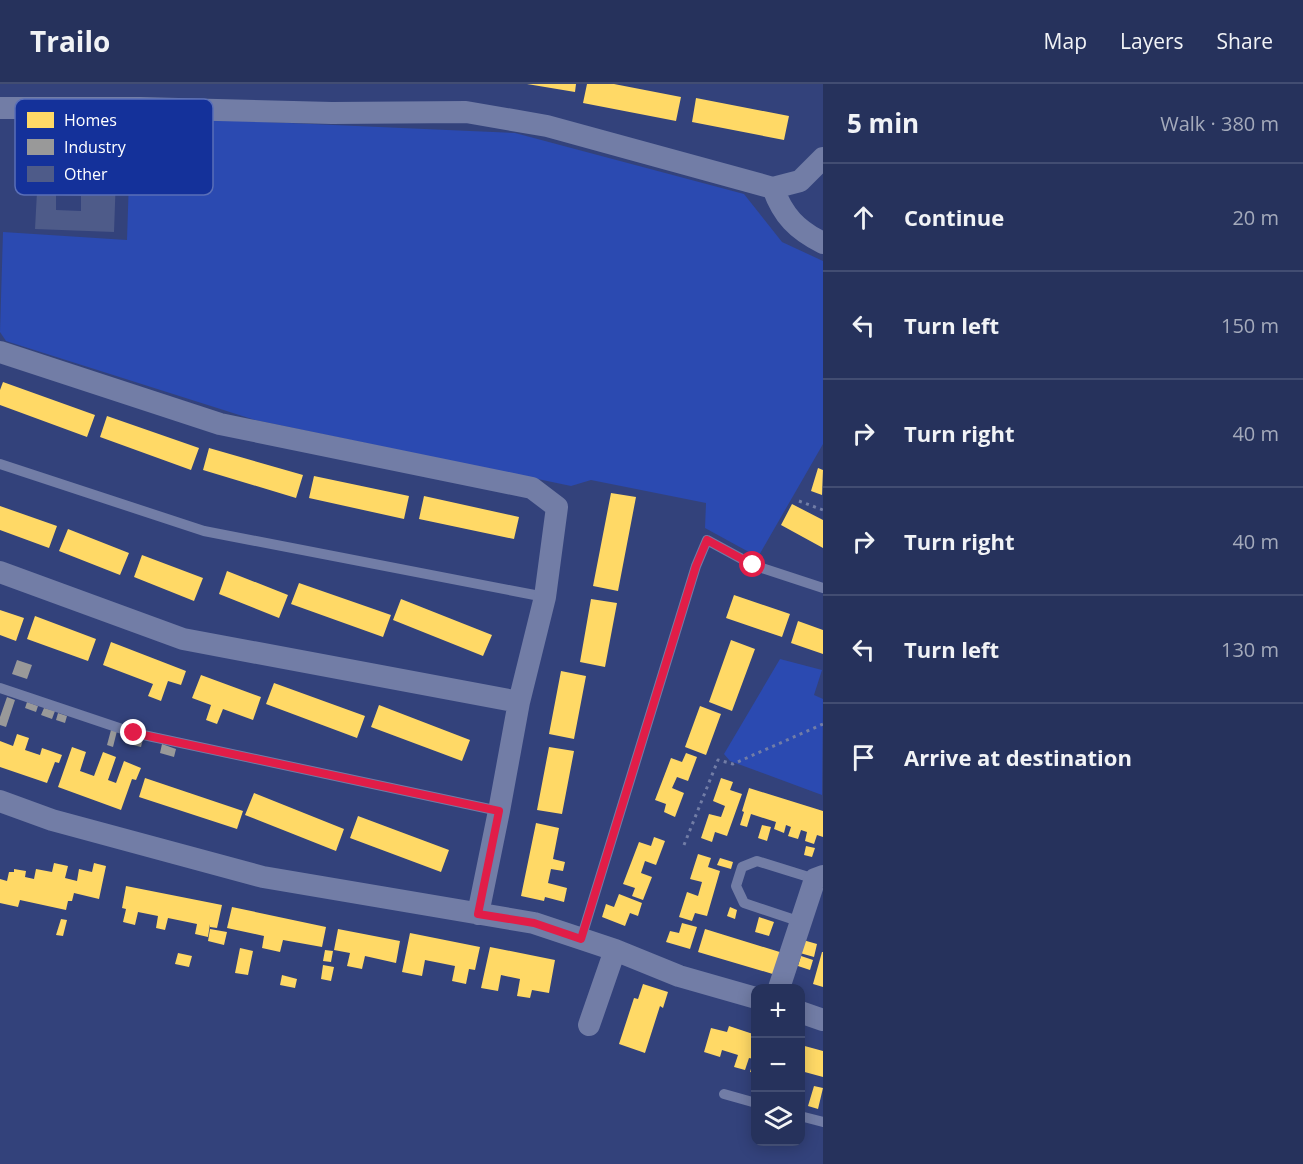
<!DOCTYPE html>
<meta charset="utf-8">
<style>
:root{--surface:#26325c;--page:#323e65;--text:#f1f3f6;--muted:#a4aabb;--line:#424d72}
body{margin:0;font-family:"Open Sans",sans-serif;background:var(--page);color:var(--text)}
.controls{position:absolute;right:18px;bottom:18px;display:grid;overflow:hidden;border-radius:12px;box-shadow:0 3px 15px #0003}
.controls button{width:54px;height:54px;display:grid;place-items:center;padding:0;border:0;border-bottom:2px solid var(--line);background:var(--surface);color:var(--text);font:30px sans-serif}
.stop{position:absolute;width:18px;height:18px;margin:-14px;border:4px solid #e11d48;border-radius:50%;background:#fff}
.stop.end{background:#e11d48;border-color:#fff;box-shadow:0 2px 6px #0008}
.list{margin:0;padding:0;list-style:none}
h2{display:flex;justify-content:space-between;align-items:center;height:78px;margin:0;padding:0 24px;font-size:26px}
h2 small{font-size:20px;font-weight:400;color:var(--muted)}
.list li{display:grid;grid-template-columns:39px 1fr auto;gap:18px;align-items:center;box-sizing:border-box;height:108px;padding:0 24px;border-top:2px solid var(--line)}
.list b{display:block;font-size:22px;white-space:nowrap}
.list em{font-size:20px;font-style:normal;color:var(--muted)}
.icon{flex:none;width:33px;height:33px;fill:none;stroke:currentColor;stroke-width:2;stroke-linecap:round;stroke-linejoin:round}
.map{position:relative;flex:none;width:823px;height:1080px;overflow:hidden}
header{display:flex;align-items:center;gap:36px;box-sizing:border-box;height:84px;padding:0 30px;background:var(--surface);border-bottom:2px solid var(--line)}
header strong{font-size:28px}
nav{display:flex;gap:33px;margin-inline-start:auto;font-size:21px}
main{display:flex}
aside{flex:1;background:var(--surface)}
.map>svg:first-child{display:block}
.green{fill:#2b4ab1}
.homes{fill:#ffd966}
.industry{fill:#999}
.building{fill:#4e5b89;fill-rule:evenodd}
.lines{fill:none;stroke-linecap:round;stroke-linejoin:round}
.path{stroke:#727da6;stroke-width:3;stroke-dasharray:3 4.5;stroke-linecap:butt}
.service{stroke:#727da6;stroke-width:10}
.minor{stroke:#727da6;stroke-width:22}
.route{stroke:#e11d48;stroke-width:8}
.key{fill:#14319a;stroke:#5a6fb8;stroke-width:1.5}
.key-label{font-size:16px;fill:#fff}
</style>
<header>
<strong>Trailo</strong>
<nav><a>Map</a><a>Layers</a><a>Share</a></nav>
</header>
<main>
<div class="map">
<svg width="823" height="1080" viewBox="0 0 823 1080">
<rect width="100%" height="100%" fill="#33427b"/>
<path class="green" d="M131 32 515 49 744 110 782 158 823 177V360L758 473 705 444 706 419 591 396 571 402 255 336 6 257 0 248 3 148 127 156Z
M780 575 822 586 814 611 823 615 822 711 730 677 724 670Z"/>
<path class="homes" d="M527 0H576L575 8Z
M587 0H614L681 13 676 37 583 19Z
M696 14 789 32 784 56 692 38Z
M3 298 95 331 87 353 0 321V306Z
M107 332 199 364 191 386 100 353Z
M209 364 303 391 296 414 203 386Z
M818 384 823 386 822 411 811 407Z
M314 392 409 412 404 435 309 414Z
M611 409 636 413 618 507 593 502Z
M424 412 519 433 514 455 419 435Z
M792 420 823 436V464L781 441Z
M0 422 57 442 49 464 0 446Z
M68 445 129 469 120 491 59 467Z
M142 471 203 494 194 517 134 493Z
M227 487 288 511 279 534 219 510Z
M299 499 391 531 383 553 291 520Z
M734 511 790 530 782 553 726 534Z
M401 515 492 551 483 572 393 536Z
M591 515 617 519 605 583 580 578Z
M0 526 24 534 16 557 0 551Z
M35 532 96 555 88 577 27 555Z
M798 537 823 546V570L791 559Z
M731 556 755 565 732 627 709 618Z
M111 558 186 587 181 601 168 597 161 617 148 612 153 600 103 581Z
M561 587 586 592 574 655 549 650Z
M201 591 261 613 253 636 223 625 217 640 206 636 211 621 192 614Z
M274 599 365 632 357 654 266 620Z
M379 621 470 656 462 677 371 643Z
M700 622 721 630 706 671 685 663Z
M17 650 29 654 25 666 40 671 42 664 62 671 59 679 55 678 47 699 0 683V657L13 662Z
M72 663 86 668 80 687 94 692 103 668 116 673 108 696 116 699 124 677 141 684 136 696 132 695 121 726 58 703Z
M549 663 574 667 562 730 537 726Z
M686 669 697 673 688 697 677 693 672 704 684 709 675 733 664 728 666 720 655 716 671 674 682 678Z
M145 694 243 727 237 745 139 713Z
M721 694 733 698 730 706 742 710 727 752 715 748 712 758 701 754 709 730 721 733 725 722 713 717Z
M749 704 823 727V753L817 751 814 760 805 757 807 748 801 746 798 755 788 752 791 743 786 741 784 749 774 745 776 738 751 730 747 743 740 741 744 728 742 727Z
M254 709 344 745 336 767 245 731Z
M358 732 449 766 441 788 350 754Z
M536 739 559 744 553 775 565 778 563 787 551 785 548 799 567 804 564 818 545 813 544 817 521 812Z
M762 741 771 743 767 757 758 754Z
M654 753 665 757 656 781 645 777 641 789 652 793 643 816 632 812 635 804 623 800 639 758 651 762Z
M806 762 815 764 812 773 804 771Z
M698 770 711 774 708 783 720 787 707 832 695 829 692 837 679 833 687 808 698 812 702 798 690 795Z
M720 774 733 778 731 785 717 781Z
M54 779 68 782 65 794 77 797 79 785 92 788 94 779 106 782 99 815 74 809 72 817H68L66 826 20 816 18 823 0 819V795L7 797 9 788H14V785L26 787 25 793 34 795 36 785 52 788Z
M126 802 222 821 217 844 210 843V840L208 853 195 850 197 840 168 834 165 846 156 844 158 832 138 828 135 841 123 838 126 825 122 824Z
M619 810 642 819 638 832 630 829 625 842 602 833 606 820 614 823Z
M232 823 326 843 322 863 283 856 280 868 262 864 264 852 227 844Z
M730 823 737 826 735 835 727 832Z
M759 833 774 838 769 852 755 848Z
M61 835 67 836 63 852 56 851Z
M682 839 697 843 690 865 666 858 670 847 679 849Z
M210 845 227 848 224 861 208 857Z
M338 845 400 857 396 879 365 872 362 885 347 882 350 869 334 866Z
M705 845 783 869 776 891 698 868Z
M410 849 480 863 475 886 469 885 466 900 452 897 455 882 425 876 422 892 402 888Z
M803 856 817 860 814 873 800 869Z
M490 863 555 876 549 909 532 906 530 914 517 912 520 895 501 891 498 907 481 904Z
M240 864 253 867 248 891 235 889Z
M325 866 333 867 331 878 323 877Z
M822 868H823V903L813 900Z
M178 869 192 872 189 883 175 880Z
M801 872 813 876 810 886 798 882Z
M323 881 334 883 331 897 321 895Z
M282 891 297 895 295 904 280 901Z
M643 900 668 908 663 924 660 922 645 969 619 960 634 914 638 915Z
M729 942 756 951V989L750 988 754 975 749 974 745 986 734 983 738 971 722 966 720 973 704 968 711 944 727 948Z
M801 961 823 967V993L801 987Z
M814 1002 823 1004 818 1025 808 1022Z"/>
<path class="industry" d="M17 576 32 581 27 595 12 590Z
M7 613 15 616 6 643 0 641V633Z
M27 618 38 622 36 628 25 624Z
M44 624 55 627 52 635 41 631Z
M58 629 67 632 65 639 56 636Z
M111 646 117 647 113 663 107 661Z
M127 651 143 655 141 663 125 659Z
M162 660 176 665 174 673 160 669Z"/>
<path class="building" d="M38 89 116 92 114 148 35 145ZM56 111 81 112V127L56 126Z"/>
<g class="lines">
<path class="path" d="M799 417 823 426
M684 761 718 676 733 680 823 640"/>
<path class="service" d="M0 380 204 447 545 513
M0 604 134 649 499 727
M801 838 744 819 736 802 742 783 757 777 815 795
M581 855 696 482 707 456 753 481 823 504
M724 1010 756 1019
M800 1032 823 1038"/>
<path class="minor" d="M0 24H140L332 29 466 28 547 42 773 104 800 97 823 74
M773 104C783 132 797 146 823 159
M0 268 220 340 532 404 557 423 545 513 519 618 499 727 478 830
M0 488 183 555 519 618
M0 717 52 736 263 793 534 839 615 866 679 892 756 914
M779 904 815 795 823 792
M800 928 823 936
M589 941 615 866"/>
</g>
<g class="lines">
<path class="route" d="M134 649 499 727 478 830 534 839 581 855 696 482 707 456 753 481"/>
</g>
<rect x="15" y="15" width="198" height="96" rx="9" class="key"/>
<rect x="27" y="28" width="27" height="16" fill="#ffd966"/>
<rect x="27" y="55" width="27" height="16" fill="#999"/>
<rect x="27" y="82" width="27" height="16" fill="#4e5b89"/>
<g class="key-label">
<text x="64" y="42">Homes</text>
<text x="64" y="69">Industry</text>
<text x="64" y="96">Other</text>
</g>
</svg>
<div class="controls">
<button>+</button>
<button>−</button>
<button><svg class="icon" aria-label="layers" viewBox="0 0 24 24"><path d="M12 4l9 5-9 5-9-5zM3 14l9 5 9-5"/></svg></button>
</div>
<div class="stop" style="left:753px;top:481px"></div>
<div class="stop end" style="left:134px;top:649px"></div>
</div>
<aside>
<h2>5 min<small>Walk · 380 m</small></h2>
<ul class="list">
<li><svg class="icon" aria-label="ahead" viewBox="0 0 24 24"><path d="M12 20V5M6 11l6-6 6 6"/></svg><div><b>Continue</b></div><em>20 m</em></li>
<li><svg class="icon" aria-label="left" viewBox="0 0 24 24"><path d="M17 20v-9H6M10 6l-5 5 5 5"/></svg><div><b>Turn left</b></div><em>150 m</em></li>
<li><svg class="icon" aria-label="right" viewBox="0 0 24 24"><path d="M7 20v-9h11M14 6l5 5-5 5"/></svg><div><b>Turn right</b></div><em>40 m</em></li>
<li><svg class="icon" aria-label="right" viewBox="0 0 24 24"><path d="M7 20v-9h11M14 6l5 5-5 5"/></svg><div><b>Turn right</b></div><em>40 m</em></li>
<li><svg class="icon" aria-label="left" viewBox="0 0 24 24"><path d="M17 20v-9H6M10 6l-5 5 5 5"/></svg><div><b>Turn left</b></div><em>130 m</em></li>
<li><svg class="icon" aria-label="arrive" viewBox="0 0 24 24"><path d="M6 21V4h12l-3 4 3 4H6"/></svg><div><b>Arrive at destination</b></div></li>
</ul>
</aside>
</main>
